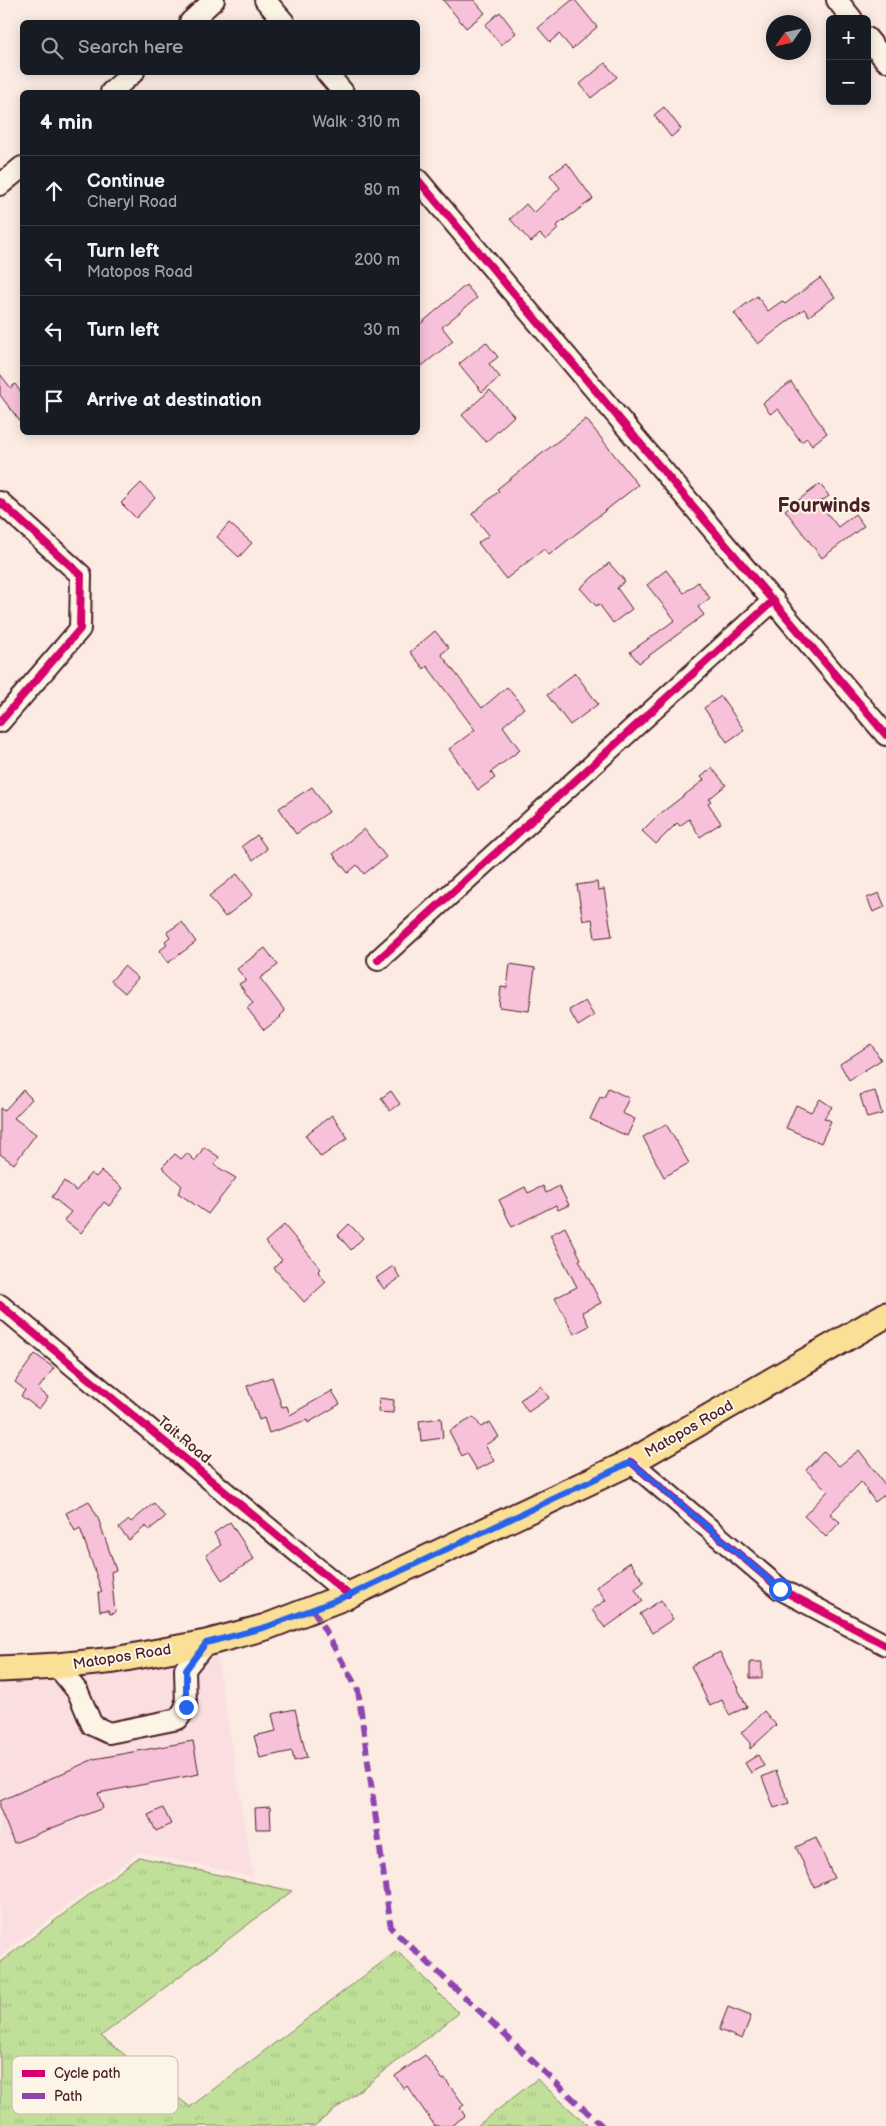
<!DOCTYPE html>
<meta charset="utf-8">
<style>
:root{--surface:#171b24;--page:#242831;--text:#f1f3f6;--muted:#9ea1a6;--line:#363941}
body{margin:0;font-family:"Balsamiq Sans",sans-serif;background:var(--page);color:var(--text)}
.controls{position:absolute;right:15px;top:15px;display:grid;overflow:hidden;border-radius:8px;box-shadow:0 2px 12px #0003}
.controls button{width:45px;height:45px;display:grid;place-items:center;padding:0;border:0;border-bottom:1px solid var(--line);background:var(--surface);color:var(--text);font:25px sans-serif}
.compass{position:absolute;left:766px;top:15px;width:45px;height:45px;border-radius:50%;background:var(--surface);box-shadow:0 2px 12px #0003;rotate:236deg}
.stop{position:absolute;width:15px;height:15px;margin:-11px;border:4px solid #2563eb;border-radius:50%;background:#fff}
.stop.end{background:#2563eb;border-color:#fff;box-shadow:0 1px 5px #0008}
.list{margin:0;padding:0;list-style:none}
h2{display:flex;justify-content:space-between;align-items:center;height:65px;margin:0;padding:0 20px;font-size:21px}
h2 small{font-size:16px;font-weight:400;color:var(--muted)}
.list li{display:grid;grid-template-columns:32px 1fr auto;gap:15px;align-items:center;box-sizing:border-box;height:70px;padding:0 20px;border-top:1px solid var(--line)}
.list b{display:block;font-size:19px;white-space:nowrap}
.list p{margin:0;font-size:16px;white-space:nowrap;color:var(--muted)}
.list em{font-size:16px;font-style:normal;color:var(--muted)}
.icon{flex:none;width:28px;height:28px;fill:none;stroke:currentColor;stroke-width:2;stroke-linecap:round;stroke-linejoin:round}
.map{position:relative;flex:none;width:886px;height:2126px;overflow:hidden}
.search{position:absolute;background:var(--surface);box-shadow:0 2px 12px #0003;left:20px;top:20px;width:400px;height:55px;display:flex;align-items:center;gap:12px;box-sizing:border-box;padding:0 18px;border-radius:8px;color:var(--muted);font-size:19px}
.panel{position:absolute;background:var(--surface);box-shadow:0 2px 12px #0003;left:20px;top:90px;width:400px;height:345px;border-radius:8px}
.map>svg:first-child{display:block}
.built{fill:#fadee0}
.grass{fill:url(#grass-tufts);stroke:#858062}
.building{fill:#f8c1da;stroke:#4a1f2b}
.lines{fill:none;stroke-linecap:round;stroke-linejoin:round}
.minor-casing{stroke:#4a1f2b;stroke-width:24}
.major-casing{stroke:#4a1f2b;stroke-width:29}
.minor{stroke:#fcf5e5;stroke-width:20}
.major{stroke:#fadf96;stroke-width:25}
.quiet{stroke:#8e44ad;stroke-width:6;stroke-dasharray:12 6;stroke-linecap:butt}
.cycleway-casing{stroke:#fcf5e5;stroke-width:11}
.cycleway{stroke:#d6006c;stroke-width:8}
.route{stroke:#2563eb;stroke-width:6}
.labels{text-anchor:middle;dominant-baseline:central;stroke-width:4;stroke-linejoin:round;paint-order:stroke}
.street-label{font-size:15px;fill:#4a1f2b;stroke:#fcf5e5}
.district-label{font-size:20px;font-weight:bold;fill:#4a1f2b;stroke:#fcf5e5}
.key{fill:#fcf5e5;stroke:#c7b5ad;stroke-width:1}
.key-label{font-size:14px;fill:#4a1f2b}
</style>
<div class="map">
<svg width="886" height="2126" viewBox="0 0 886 2126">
<defs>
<pattern id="grass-tufts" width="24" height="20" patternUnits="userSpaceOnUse" patternTransform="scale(1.25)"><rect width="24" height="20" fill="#c0e099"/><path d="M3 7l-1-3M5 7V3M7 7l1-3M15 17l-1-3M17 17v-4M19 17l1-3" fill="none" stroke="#a6c084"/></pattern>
</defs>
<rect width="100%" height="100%" fill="#fbebe3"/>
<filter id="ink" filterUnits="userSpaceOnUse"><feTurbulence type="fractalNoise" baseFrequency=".02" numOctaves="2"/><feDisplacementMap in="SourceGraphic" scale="10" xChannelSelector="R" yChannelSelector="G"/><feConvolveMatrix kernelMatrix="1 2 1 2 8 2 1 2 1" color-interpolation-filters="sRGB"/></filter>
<g filter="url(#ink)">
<path class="built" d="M216 1650 253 1877 139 1852 0 1956V1677Z"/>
<path class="grass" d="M139 1857 292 1891 101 2036 190 2107 397 1951 459 2013 314 2126H0V1962Z
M537 2079 588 2126H477Z"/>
<path class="building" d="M443 0H474L485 13 466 28Z
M572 0H575L597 27 572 49 559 34 550 42 538 28Z
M500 12 516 33 501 45 485 25Z
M605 63 617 77 591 98 580 84Z
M664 107 681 129 671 137 654 115Z
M567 163 593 199 556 226 558 229 546 240 540 234 531 242 510 219 526 204 534 213 560 188 550 175Z
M820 278 835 297 809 316 804 309 758 344 734 313 757 296 768 311 782 301 785 304Z
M466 285 477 298 442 327 453 341 418 369V326Z
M486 342 498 357 489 364 500 377 482 392 459 364Z
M0 374 11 388 15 384 22 394V424L0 395Z
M791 382 827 433 812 445 807 438 801 442 778 409 770 414 763 403Z
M490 390 514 416 486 442 462 415Z
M586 419 638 485 549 555 544 549 506 579 478 543 489 535 472 514 499 491 497 489Z
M141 483 155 498 136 518 121 503Z
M820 484 829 496 819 503 838 527 855 514 864 526 822 558 785 510Z
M229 523 252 543 239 557 217 537Z
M609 563 625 581 617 588 632 609 613 623 599 604 596 606 580 588Z
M666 570 684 593 698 582 710 598 698 607 704 615 639 663 630 652 675 620 647 585Z
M435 631 449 648 441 654 482 708 507 687 524 708 503 726 520 750 491 772 495 778 478 790 449 749 475 730 427 666 424 669 410 652Z
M575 673 598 704 570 725 547 695Z
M721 696 744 730 727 742 704 708Z
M712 768 726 785 709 799 711 801 708 803 721 823 700 837 689 819 680 826 677 823 656 844 642 831 656 817 704 780 701 777Z
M312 787 329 812 296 834 279 808Z
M364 829 386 857 364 874 357 865 348 873 333 854Z
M257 835 267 849 253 860 242 846Z
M237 874 253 895 225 917 209 896Z
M597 882 598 890 604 889 612 936 595 938 592 919 583 921 577 885Z
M879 893 885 907 873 912 867 898Z
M182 922 196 942 168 963 159 951 167 945 165 941 170 937 167 932Z
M265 948 278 965 260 978 285 1011 280 1016 281 1017 264 1030 247 1008 253 1003 239 984 246 980 237 969Z
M510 964 535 968 529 1011 499 1007 501 987 507 988Z
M124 966 138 978 125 993 111 981Z
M585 1001 594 1016 578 1026 569 1010Z
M871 1044 881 1060 849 1080 840 1064Z
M608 1088 629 1098 622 1113 635 1119 627 1136 590 1119 600 1097 604 1098Z
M23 1090 32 1099 14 1118 36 1134 14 1164 0 1154V1108L4 1111Z
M391 1091 400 1104 390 1111 381 1098Z
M875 1091 882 1114 867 1118 860 1095Z
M820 1099 832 1107 824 1118 831 1121 821 1143 786 1128 796 1105 811 1112Z
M332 1115 348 1138 321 1157 305 1135Z
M666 1124 689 1163 664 1177 643 1137Z
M204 1147 219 1157 214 1165 236 1178 208 1214 178 1193 182 1186 162 1167 175 1154 181 1159 187 1153 195 1161Z
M101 1171 123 1188 109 1206 104 1202 81 1233 64 1220 71 1212 52 1197 64 1181 76 1191 91 1173 96 1177Z
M543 1186 546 1193 559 1186 569 1205 558 1210 556 1205 512 1227 499 1200 525 1187 528 1193Z
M349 1224 363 1238 351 1250 338 1235Z
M284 1225 321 1269 318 1272 326 1282 304 1302 274 1268 282 1260 265 1242Z
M565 1227 581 1259 579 1260 601 1303 582 1312 589 1326 574 1334 555 1298 577 1287 550 1235Z
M393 1266 400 1278 384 1289 376 1278Z
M35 1354 54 1368 38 1389 48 1397 39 1409 21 1396 25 1390 15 1382Z
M272 1377 282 1407 287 1406 290 1415 332 1391 340 1404 308 1423 307 1420 269 1433 264 1418 259 1420 247 1386Z
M541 1386 549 1398 528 1412 520 1400Z
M379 1398 394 1400 393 1413 378 1412Z
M474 1417 481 1427 490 1422 499 1437 485 1445 494 1461 477 1470 467 1453 462 1456 449 1431Z
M441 1418 443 1438 421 1441 419 1421Z
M859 1450 886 1486V1494L875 1502 861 1482 830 1514 840 1522 826 1537 804 1516 828 1491 806 1470 824 1451 839 1466Z
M89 1501 98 1518 116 1570 111 1572 115 1613 110 1614 108 1610 100 1611 98 1593 102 1592 80 1528 75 1531 66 1513Z
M154 1503 165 1517 149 1530 146 1526 129 1540 119 1528 129 1520 131 1522Z
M230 1522 254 1559 222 1580 206 1555 221 1545 214 1533Z
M630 1562 644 1582 635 1589 643 1601 605 1628 592 1610 606 1600 596 1587Z
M661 1600 673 1619 652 1633 640 1614Z
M720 1652 747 1707 729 1715 722 1700 710 1706 691 1666Z
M750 1662H762V1678H750Z
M295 1709 307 1758 294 1761 292 1751 260 1758 254 1736 276 1731 272 1714Z
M764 1711 776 1725 750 1749V1743L741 1733Z
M193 1741 199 1774 98 1793 103 1808 14 1843 0 1809V1801L94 1759Z
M758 1755 764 1766 751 1773 745 1763Z
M776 1771 789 1803 774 1808 762 1777Z
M270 1807 271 1829H256L255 1808Z
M163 1808 171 1824 156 1831 148 1815Z
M816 1838 834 1878 814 1887 796 1847Z
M728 2007 751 2016 742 2039 719 2030Z
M425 2055 443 2080 445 2079 464 2105 460 2108 465 2116 451 2126H435L407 2086 404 2089 395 2076Z"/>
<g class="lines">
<defs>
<path id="minor" d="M265 0 284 22
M837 0 852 19
M190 22 214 0
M867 38 886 61
M326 72 343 92
M111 92 134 72
M418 180 886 735
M0 185 22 167
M0 502 81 575 80 629 0 722
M378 960 774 600
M0 1305 349 1595
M631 1462 780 1589 886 1645
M57 1666 78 1692 92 1725 109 1733 178 1719 186 1707 185 1669 206 1643"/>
<path id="major" d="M0 1669 57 1666 115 1660 206 1643 266 1627 349 1595 631 1462 886 1315"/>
</defs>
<use href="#minor" class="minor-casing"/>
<use href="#major" class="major-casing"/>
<use href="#minor" class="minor"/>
<use href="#major" class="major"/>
<path class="quiet" d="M313 1609 358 1690 391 1928 602 2126"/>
<defs>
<path id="cycleway" d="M418 180 886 735
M0 502 81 575 80 629 0 722
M378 960 774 600
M0 1305 349 1595
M631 1462 780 1589 886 1645"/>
</defs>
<use href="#cycleway" class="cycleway-casing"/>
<use href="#cycleway" class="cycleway"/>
</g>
</g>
<g class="lines" filter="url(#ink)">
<path class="route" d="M186 1707V1670L206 1643 266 1627 350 1595 631 1462 780 1589"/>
</g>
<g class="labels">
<g class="street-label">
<text transform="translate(689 1429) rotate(-30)">Matopos Road</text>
<text transform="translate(184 1440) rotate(40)">Tait Road</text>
<text transform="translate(122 1657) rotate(-9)">Matopos Road</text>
</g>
<g class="district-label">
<text x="824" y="506">Fourwinds</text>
</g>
</g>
<rect x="12" y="2056" width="166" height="58" rx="8" class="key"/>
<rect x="22" y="2070" width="23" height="7" fill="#d6006c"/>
<rect x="22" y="2093" width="23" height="6" fill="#8e44ad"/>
<g class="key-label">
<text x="54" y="2078">Cycle path</text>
<text x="54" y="2101">Path</text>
</g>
</svg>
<div class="controls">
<button>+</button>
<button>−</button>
</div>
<svg class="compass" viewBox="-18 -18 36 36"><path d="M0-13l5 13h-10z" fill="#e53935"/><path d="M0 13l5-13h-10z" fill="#9ea1a6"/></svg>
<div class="stop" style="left:780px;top:1589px"></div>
<div class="stop end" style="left:186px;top:1707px"></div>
<div class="search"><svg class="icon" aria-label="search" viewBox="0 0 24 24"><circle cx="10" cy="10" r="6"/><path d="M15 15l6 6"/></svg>Search here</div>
<section class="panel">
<h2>4 min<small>Walk · 310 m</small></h2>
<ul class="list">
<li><svg class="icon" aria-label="ahead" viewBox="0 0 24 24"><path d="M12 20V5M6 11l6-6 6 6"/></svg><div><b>Continue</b><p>Cheryl Road</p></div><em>80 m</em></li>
<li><svg class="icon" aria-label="left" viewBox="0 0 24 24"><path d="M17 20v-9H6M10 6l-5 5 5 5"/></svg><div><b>Turn left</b><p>Matopos Road</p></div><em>200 m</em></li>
<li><svg class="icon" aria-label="left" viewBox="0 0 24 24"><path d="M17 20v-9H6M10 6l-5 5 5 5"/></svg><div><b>Turn left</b></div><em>30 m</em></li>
<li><svg class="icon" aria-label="arrive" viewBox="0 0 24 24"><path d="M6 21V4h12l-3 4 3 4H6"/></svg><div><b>Arrive at destination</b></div></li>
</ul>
</section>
</div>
